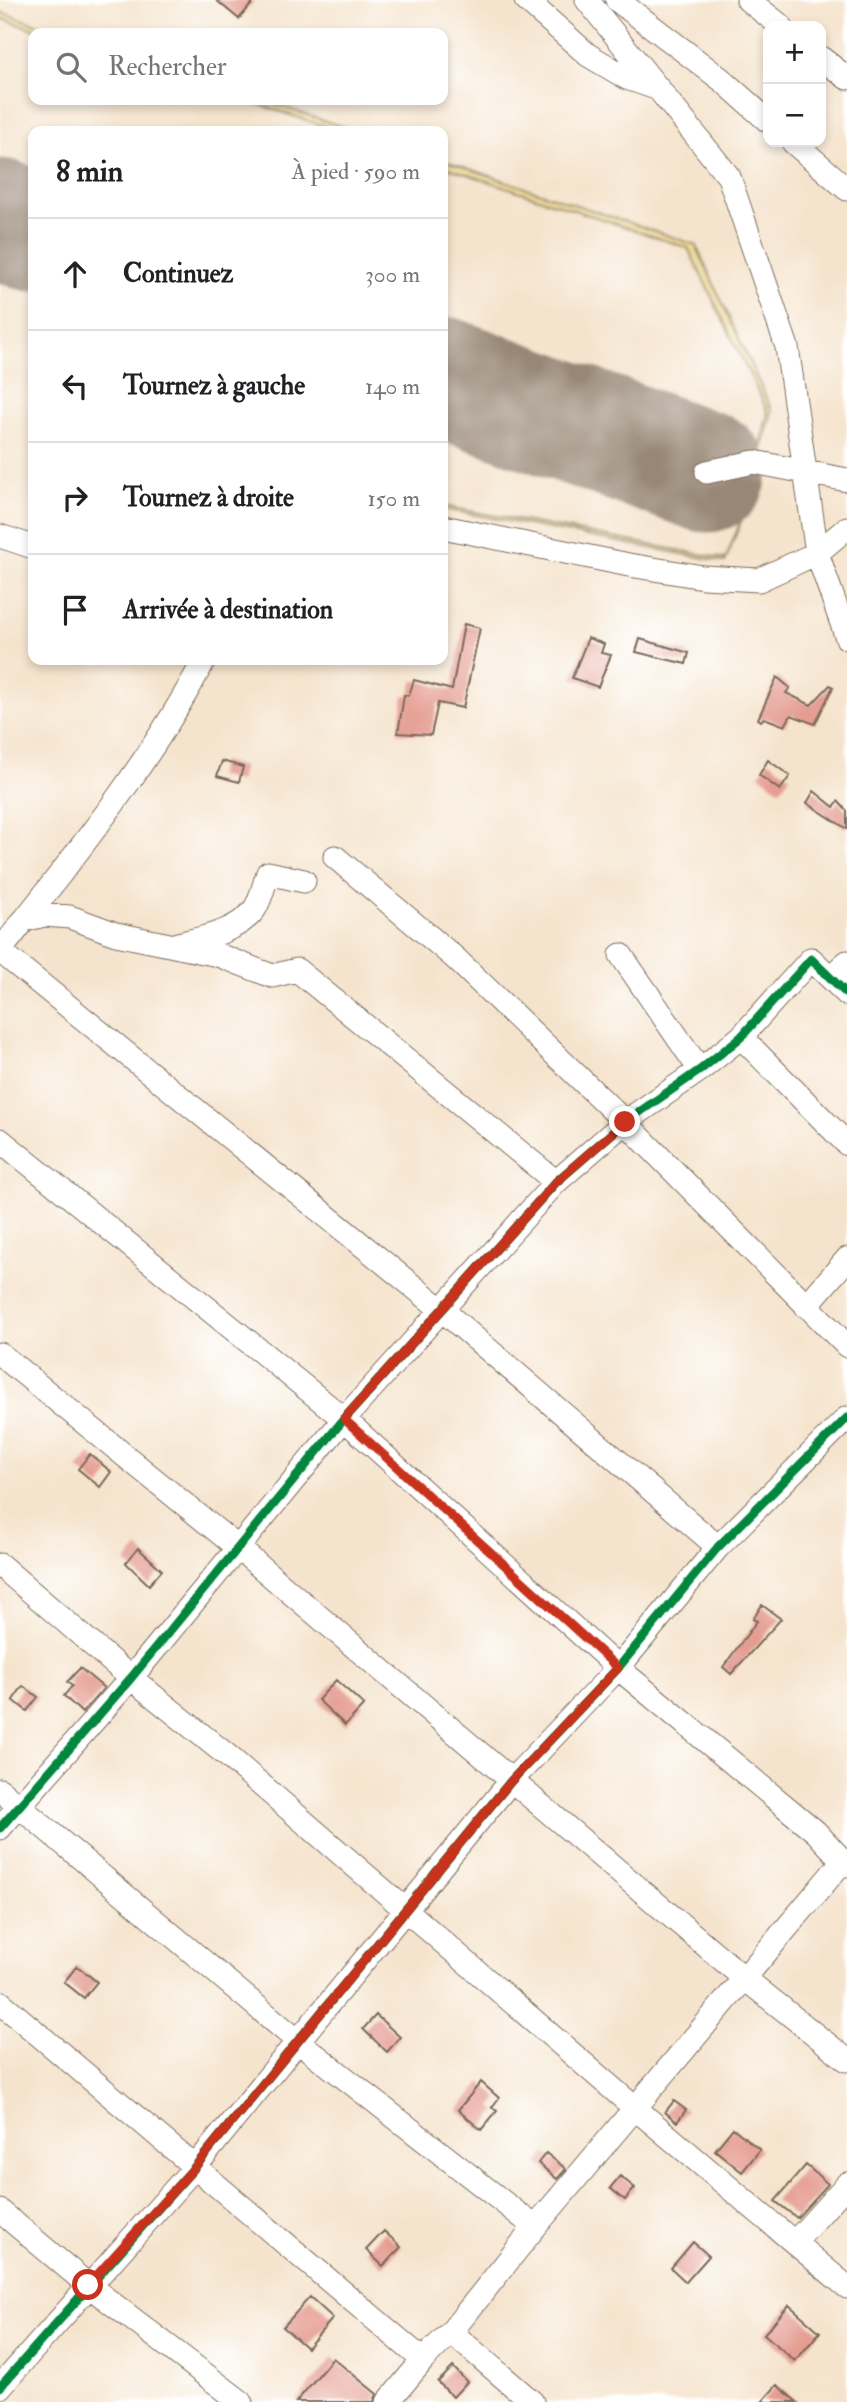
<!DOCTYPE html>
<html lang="fr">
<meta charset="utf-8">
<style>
:root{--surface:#fff;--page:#f2f2f2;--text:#202124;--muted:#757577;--line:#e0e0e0}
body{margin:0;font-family:"IM FELL Double Pica",serif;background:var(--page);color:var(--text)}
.controls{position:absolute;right:21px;top:21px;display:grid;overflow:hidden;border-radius:14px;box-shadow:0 4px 10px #0003}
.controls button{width:63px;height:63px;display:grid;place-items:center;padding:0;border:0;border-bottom:2px solid var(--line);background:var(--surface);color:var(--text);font:35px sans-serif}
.stop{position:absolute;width:21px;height:21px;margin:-16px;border:5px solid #c8321e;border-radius:50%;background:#fff}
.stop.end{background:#c8321e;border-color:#fff;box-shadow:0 2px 7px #0008}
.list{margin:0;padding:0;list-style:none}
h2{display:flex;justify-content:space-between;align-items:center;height:91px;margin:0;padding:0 28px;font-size:30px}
h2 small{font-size:23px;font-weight:400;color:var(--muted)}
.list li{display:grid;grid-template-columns:46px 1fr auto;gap:21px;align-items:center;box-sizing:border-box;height:112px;padding:0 28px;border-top:2px solid var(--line)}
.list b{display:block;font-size:26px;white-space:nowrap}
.list em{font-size:23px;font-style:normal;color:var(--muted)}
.icon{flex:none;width:38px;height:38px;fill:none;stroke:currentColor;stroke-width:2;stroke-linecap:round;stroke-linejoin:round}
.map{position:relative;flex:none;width:847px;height:2402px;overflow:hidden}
.search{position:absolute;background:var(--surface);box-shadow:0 4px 10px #0003;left:28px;top:28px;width:420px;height:77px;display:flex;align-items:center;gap:18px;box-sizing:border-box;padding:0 24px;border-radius:14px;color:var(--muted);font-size:26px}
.panel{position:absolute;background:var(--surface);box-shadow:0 4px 10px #0003;left:28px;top:126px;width:420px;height:539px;border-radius:14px}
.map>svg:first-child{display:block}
.sand{fill:#eeda9e;stroke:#94825e;stroke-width:2}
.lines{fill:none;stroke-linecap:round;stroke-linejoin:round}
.runway{stroke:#988776;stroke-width:121}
.building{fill:#e59d92}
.minor-casing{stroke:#7c6b5b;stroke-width:25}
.minor{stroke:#fff;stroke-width:23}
.cycleway-casing{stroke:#fff;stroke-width:13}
.cycleway{stroke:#00873e;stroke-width:9}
.route{stroke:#c8321e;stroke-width:9}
</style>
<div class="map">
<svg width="847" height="2402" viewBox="0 0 847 2402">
<rect width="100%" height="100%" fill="#fff"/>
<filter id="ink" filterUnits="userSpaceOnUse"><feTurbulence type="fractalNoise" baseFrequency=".0143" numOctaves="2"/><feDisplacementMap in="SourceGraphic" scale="14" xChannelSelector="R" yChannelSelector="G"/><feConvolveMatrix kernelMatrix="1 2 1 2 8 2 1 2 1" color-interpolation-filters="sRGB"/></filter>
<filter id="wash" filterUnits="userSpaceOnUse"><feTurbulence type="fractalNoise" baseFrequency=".00686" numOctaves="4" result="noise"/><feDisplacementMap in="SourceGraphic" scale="28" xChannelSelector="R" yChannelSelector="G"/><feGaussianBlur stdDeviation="1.57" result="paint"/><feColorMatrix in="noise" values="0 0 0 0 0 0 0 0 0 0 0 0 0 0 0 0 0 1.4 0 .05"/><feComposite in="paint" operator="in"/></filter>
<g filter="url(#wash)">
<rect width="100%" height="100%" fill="#f5e4cd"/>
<path class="sand" d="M0 12 64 33H45L0 18Z
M245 100H262L356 131H339Z
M443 160 696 245 772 411 747 506 725 562 443 509V506L726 559 746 506 768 412 688 248 443 166Z"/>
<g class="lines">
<path class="runway" d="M0 219 33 231
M443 377 707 472"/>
</g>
<g id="blocks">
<path class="building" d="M216 0H255L239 19Z
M464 624 480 628 463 708 438 703 431 735 398 733 404 695H409L414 680 452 690Z
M588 638 604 644 601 653 611 655 598 687 572 678Z
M640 639 689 653 686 664 636 652Z
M777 677 790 688 786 693 811 705 830 685 833 687 815 724 791 715 785 726 764 718 761 721 758 719Z
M768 760 790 776 780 790 759 775Z
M222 761 243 767 239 782 217 776Z
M814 791 834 807 838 801 847 811V829L807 803Z
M90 1454 111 1472 100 1487 78 1469Z
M138 1548 162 1570 149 1585 126 1563Z
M762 1605 781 1619 731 1674 723 1667 757 1621 753 1619Z
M80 1668 104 1688 82 1713 64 1696 72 1686 67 1682Z
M336 1680 364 1705 345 1725 318 1700Z
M23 1686 38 1697 27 1711 13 1700Z
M77 1966 97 1982 84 1998 64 1982Z
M376 2015 400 2037 387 2052 363 2029Z
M481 2082 499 2098 492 2107 497 2111 481 2130 458 2110Z
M674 2101 686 2110 677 2122 665 2112Z
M733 2128 760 2150 742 2172 715 2150Z
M546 2153 566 2169 557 2179 538 2163Z
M806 2165 828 2184 797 2218 775 2201Z
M620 2176 635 2188 625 2200 610 2188Z
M384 2231 401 2247 383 2266 366 2250Z
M693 2242 709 2256 686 2282 671 2268Z
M310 2297 333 2318 307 2348 283 2327Z
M789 2305 820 2332 795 2361 764 2334Z
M333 2358 377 2394 374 2402H296Z
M453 2367 467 2382 453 2397 438 2382Z
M777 2385 797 2402H762Z"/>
</g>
</g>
<g filter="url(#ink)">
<use href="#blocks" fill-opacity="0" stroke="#7c6b5b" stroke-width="2"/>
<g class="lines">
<defs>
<path id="minor" d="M526 0 588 55 627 78 659 89
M587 0 729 177 787 347 817 553 847 638
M617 0 722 80 768 121
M748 0 781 26
M821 58 847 78
M793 142 847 189
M707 472 754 462 847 480
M443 527 629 565 703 577 759 580 817 553 847 528
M0 536 33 547
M335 857 455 958 625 1122 847 1346
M24 920 44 915 70 917 116 934 218 955 272 976 297 970 556 1182
M178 944C203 938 237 932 254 910 261 900 264 884 268 873L304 881
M0 951 441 1309 718 1547
M0 951C73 858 149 765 204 660
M621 955 700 1070
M830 977 847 962
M741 1037 847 1144
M0 1140 344 1419 618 1668 816 1832 843 1861
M806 1306 847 1259
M0 1354 237 1547 744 1978 847 2060
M0 1565 131 1678 229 1757 636 2109 847 2287
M0 1790 299 2042 535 2227
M0 1828 131 1678 344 1419 556 1182 625 1122 700 1070 741 1037 811 959 847 994
M0 2002 423 2360
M0 2211 88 2285 241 2402
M795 2242 847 2184
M451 2332 532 2402
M0 2387 194 2168 511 1781 618 1668 718 1547 847 1418
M388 2402 423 2360 451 2332 535 2227 843 1861 847 1865"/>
</defs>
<use href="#minor" class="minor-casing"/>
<use href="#minor" class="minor"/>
<defs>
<path id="cycleway" d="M0 1828 131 1678 344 1419 556 1182 625 1122 700 1070 741 1037 811 959 847 994
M0 2387 194 2168 511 1781 618 1668 718 1547 847 1418"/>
</defs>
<use href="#cycleway" class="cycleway-casing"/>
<use href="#cycleway" class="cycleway"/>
</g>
</g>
<g class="lines" filter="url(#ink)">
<path class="route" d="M88 2285 194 2168 511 1781 618 1668 344 1419 556 1182 625 1122"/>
</g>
</svg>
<div class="controls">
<button>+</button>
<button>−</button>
</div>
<div class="stop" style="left:88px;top:2285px"></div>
<div class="stop end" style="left:625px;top:1122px"></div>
<div class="search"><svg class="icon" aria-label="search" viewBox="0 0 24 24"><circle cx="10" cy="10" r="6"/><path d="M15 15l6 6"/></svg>Rechercher</div>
<section class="panel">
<h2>8 min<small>À pied · 590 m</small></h2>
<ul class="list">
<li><svg class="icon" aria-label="ahead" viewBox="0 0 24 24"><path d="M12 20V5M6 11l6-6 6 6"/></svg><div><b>Continuez</b></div><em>300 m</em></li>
<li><svg class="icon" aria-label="left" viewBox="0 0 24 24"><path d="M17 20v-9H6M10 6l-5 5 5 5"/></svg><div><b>Tournez à gauche</b></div><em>140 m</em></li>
<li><svg class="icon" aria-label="right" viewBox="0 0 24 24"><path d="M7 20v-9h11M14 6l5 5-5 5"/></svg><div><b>Tournez à droite</b></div><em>150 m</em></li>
<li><svg class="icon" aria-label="arrive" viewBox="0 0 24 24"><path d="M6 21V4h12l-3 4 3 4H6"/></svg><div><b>Arrivée à destination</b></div></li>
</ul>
</section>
</div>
